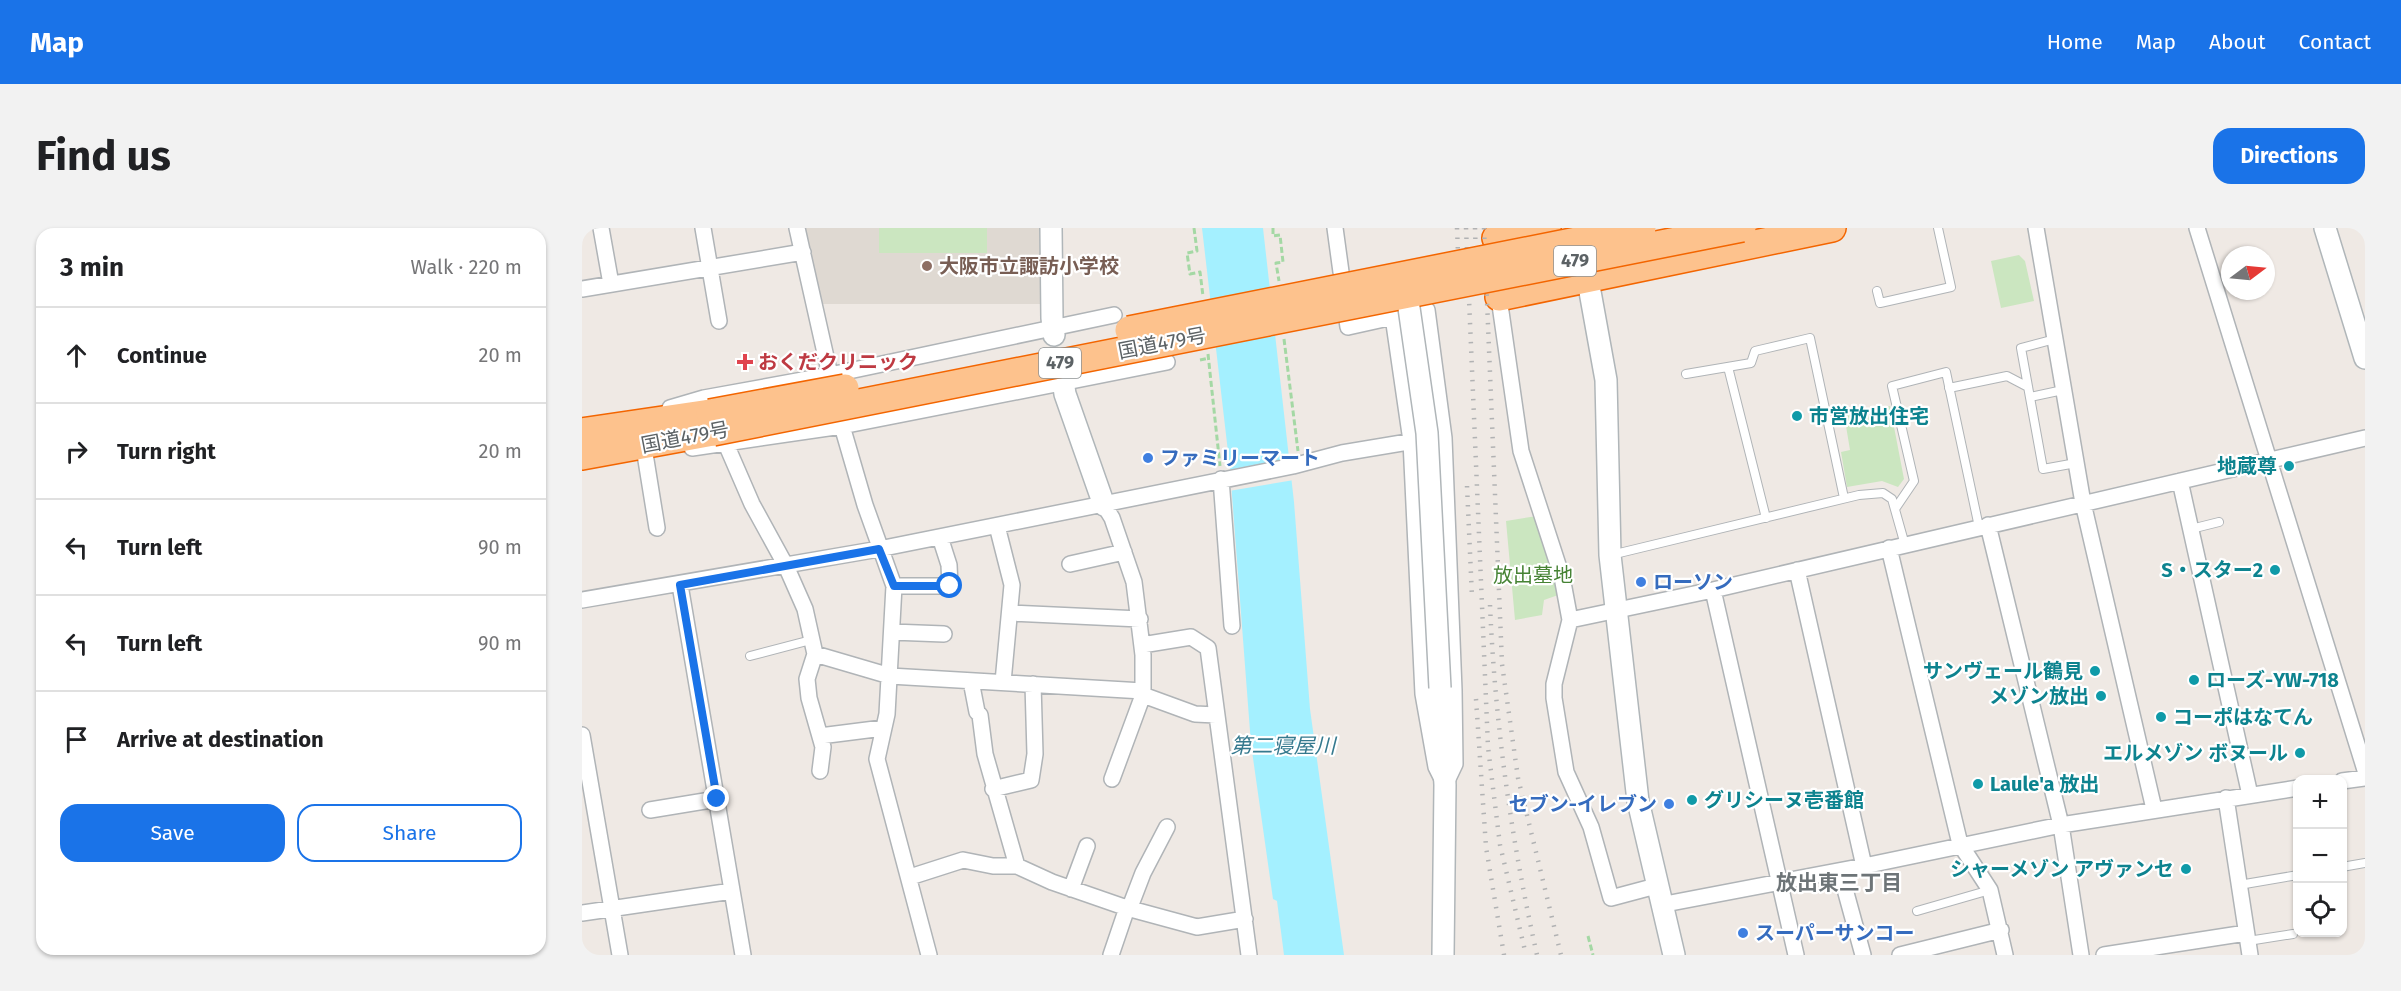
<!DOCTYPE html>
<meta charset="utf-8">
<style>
:root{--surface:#fff;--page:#f2f2f2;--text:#202124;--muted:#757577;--line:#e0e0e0;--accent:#1a73e8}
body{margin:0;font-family:"Fira Sans","Noto Sans JP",sans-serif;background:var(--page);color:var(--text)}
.controls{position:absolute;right:18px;bottom:18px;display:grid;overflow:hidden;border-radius:12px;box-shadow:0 2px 4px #0004}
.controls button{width:54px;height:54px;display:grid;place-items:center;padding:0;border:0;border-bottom:2px solid var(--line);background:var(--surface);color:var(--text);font:30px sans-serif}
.compass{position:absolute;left:1639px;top:18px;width:54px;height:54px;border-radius:50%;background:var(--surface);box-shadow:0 2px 4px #0004;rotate:74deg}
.stop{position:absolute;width:18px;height:18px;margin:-14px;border:4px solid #1a73e8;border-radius:50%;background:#fff}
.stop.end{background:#1a73e8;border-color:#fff;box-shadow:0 2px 6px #0008}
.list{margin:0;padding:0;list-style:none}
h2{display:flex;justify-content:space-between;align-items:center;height:78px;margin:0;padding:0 24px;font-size:26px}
h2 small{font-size:20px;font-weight:400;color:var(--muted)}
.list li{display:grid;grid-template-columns:39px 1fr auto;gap:18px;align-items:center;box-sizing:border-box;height:96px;padding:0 24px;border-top:2px solid var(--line)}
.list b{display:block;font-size:22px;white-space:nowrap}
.list em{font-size:20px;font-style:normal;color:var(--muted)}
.actions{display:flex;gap:12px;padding:18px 24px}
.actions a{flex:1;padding:14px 0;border:2px solid var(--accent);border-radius:18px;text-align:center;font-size:21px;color:var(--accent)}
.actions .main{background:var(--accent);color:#fff}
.icon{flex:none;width:33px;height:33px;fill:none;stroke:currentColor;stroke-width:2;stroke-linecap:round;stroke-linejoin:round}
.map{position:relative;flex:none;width:1783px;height:727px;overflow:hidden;border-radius:18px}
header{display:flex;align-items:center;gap:36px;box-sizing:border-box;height:84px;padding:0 30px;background:var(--accent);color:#fff}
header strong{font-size:28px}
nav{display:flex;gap:33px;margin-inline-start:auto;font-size:21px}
.intro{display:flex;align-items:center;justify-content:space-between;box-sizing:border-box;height:144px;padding:0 36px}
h1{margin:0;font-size:42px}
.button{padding:15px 27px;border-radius:18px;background:var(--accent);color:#fff;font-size:21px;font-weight:700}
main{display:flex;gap:36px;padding:0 36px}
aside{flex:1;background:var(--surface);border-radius:18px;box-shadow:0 2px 4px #0004}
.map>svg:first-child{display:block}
.education{fill:#dfd9d2}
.green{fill:#cbe6c0}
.water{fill:#a4f0ff}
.pier{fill:#efe9e4}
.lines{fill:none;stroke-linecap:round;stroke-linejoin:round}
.lane-casing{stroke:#b0b4b7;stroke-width:10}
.street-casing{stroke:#b0b4b7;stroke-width:18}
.secondary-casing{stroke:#b0b6b9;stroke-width:24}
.highway-casing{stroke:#f36500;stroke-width:30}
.path{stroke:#a4d8a4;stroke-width:3;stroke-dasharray:6 3;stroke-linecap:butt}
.lane{stroke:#fff;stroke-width:8}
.street{stroke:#fff;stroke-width:15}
.secondary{stroke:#fff;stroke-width:21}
.highway{stroke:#fdc28d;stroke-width:27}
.rail{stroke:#b1b2b3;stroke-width:4.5;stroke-dasharray:1.5 8;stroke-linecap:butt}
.secondary-bridge-casing{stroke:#b0b6b9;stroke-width:24;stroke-linecap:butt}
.highway-bridge-casing{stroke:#f36500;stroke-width:30;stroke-linecap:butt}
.secondary-bridge{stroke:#fff;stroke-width:21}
.highway-bridge{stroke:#fdc28d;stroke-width:27}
.route{stroke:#1a73e8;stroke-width:8}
.education-dot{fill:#8d6e63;stroke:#fff;stroke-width:2}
.health-dot{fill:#e0444e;stroke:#fff;stroke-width:2}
.culture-dot{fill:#0f9aa8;stroke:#fff;stroke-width:2}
.shop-dot{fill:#3f7fe0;stroke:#fff;stroke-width:2}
.labels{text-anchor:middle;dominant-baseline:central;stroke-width:4.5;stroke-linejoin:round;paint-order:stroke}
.shield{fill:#fff;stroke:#8d9193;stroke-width:1.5}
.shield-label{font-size:18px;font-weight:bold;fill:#5c6265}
.education-label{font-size:20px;font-weight:bold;fill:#785e54;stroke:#fff;text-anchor:start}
.street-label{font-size:20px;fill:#5c6265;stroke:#fff}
.health-label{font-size:20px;font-weight:bold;fill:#be3a42;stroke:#fff;text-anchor:start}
.culture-label{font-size:20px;font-weight:bold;fill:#0d838f;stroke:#fff;text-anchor:end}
.shop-label{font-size:20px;font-weight:bold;fill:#366cbe;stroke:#fff;text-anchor:start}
.park-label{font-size:20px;fill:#468334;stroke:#fff}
.water-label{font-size:21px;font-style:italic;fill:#35798e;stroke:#fff}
.neighbourhood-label{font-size:21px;font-weight:bold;fill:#6d7477;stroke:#fff}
</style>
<header>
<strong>Map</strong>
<nav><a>Home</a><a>Map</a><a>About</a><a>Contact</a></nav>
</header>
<div class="intro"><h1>Find us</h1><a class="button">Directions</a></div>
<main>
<aside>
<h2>3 min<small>Walk · 220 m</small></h2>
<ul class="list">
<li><svg class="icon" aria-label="ahead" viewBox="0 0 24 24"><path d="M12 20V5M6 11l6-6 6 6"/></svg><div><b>Continue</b></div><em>20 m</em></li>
<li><svg class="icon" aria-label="right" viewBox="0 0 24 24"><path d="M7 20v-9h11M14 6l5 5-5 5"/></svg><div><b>Turn right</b></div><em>20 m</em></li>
<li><svg class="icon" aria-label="left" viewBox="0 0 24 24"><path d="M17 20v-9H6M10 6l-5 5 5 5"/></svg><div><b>Turn left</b></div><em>90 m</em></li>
<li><svg class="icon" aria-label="left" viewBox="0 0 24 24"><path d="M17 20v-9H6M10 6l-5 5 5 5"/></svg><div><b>Turn left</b></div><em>90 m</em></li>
<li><svg class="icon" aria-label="arrive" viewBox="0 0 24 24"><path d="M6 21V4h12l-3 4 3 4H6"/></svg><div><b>Arrive at destination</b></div></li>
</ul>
<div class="actions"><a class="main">Save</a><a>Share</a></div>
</aside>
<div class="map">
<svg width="1783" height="727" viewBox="0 0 1783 727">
<rect width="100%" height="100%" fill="#efe9e4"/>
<path class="education" d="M221 0H459L460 76H240Z"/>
<path class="green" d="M297 0H405V25H297Z
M1437 27 1443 33 1452 73 1419 80 1409 33Z
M1308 178 1322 251 1316 259 1300 253 1265 259 1259 224 1268 222 1262 186Z
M955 288 979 366 962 372 960 387 933 392 924 293Z"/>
<path class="water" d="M620 0H681L712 274 728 481 762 727H702L695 673 691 671 669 516 648 241Z"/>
<path class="pier" d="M710 230 712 252 647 263 646 242Z"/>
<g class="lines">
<defs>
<path id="lane" d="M1295 63 1298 75 1369 59 1356 0
M1473 111 1439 120 1461 241 1494 235
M1146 139 1184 290
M1104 146 1169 135 1173 123 1228 110 1262 270
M1367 160 1425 148 1446 159
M1448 169 1481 162
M1313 281 1332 253 1310 158 1364 144 1397 299
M1609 301 1637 294
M1029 327 1277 267 1301 265 1310 271 1323 317
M168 428 229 412
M1760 639 1783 635
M1657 657 1716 647
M1335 683 1408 662
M1666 713 1711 706"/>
<path id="street" d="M19 0 29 56
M121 0 137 93
M215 0 248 147
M753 0 759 44
M1454 0 1501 275 1572 581
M1615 0 1783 542
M0 61 221 24
M916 63 939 223 980 349 988 392 1131 362 1783 210
M845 82 862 210 872 462 873 536 863 557 854 539 841 466 829 213 811 89Z
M765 92 766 99 811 89
M88 180 122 170 248 147 532 87
M260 198 283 277 312 358 305 486 295 531 347 727
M144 216 170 276 204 338 223 381 233 426 225 451 227 470 241 519 238 543
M110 220 260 198 585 134
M63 226 75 300
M639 251 650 398
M1598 253 1668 567
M522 277 530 290 552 354 561 427V467L530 551
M1406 297 1479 597 1499 727
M415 298 430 357 421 454
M1307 320 1378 616 1408 662 1423 727
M488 336 542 324
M1215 342 1282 638
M98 357 161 727
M312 358H368L367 337 358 309
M1131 362 1214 727
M0 372 297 321 711 238 760 225 838 212
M429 385 558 391
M988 392 972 456V470L984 544 1009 599 1029 670 1074 658
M310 404 362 406
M560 417 609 409 626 420 667 727
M233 426 308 448 561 463
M389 453 395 484 398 487 403 526 435 638
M561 467 613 486 634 487
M0 507 38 727
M238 508 301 500
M1760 553 1783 550
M411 561 449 552 453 526 451 456
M1644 570 1668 727
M68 582 135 571
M1258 643 1281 727
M328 649 381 632 411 638H435L470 654 545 680 615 699 663 691
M489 661 505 618
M1078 677 1282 638 1479 597 1716 560
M548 679 561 645 585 599
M0 685 150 663
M529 727 545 680
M1318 727 1419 702
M1522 727 1664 705"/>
<path id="secondary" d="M469 0 470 90 472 107
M1743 0 1783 130
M1003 36 1024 152 1028 327 1056 573 1092 727
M480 146 483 166 522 277
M858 460 863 557 861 727"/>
<path id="highway" d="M914 10 965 0
M917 69 1250 0
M0 204 128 185
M0 228 131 204"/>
</defs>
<use href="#lane" class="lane-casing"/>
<use href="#street" class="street-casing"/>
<use href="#secondary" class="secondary-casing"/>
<use href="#highway" class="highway-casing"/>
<path class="path" d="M612 0 615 23 605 25 608 46 618 44 621 68
M691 0V8L698 7 701 34 694 35 697 53
M702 111 716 223
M626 126 638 238
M618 132 627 130
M1006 708 1011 727"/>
<use href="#lane" class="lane"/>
<use href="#street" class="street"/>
<use href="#secondary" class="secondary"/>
<use href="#highway" class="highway"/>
<path class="rail" d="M875 0 878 75
M884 0 906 519 918 617 944 727
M893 0 895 65
M902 0 920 436 936 550 979 727
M885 258 890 369
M908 377C913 495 929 611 955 727
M894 471 904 619 922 727"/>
<defs>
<path id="secondary-bridge" d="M825 66 845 205 858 460"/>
<path id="highway-bridge" d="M547 102 1060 0
M128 185 263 160
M131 204 1160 0"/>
</defs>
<use href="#secondary-bridge" class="secondary-bridge-casing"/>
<use href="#highway-bridge" class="highway-bridge-casing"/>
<use href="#secondary-bridge" class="secondary-bridge"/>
<use href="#highway-bridge" class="highway-bridge"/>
</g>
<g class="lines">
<path class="route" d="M135 571 98 357 297 321 312 358H368"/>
</g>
<circle class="education-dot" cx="345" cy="38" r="6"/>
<path class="health-dot" d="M160 125h6v6h6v6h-6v6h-6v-6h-6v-6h6z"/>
<g class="culture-dot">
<circle cx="1215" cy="188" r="6"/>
<circle cx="1707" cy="238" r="6"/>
<circle cx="1693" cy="342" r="6"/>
<circle cx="1513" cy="443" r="6"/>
<circle cx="1612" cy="452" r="6"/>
<circle cx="1519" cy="468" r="6"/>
<circle cx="1579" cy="489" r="6"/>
<circle cx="1718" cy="525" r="6"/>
<circle cx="1396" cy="556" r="6"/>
<circle cx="1110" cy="572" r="6"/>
<circle cx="1604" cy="641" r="6"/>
</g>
<g class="shop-dot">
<circle cx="566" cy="230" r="6"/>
<circle cx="1059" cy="354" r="6"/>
<circle cx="1087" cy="576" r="6"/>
<circle cx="1161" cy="705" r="6"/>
</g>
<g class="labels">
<g class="shield">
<rect x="972" y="18" width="42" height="30" rx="4.5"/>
<rect x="457" y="120" width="42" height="30" rx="4.5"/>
</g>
<g class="shield-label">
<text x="993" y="33">479</text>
<text x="478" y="135">479</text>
</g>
<g class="education-label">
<text x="357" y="38">大阪市立諏訪小学校</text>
</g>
<g class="street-label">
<text transform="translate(580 115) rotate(-11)">国道479号</text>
<text transform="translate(103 209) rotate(-11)">国道479号</text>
</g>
<g class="health-label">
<text x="176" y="134">おくだクリニック</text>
</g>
<g class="culture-label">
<text x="1227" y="188" text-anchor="start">市営放出住宅</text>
<text x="1695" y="238">地蔵尊</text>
<text x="1681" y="342">S・スター2</text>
<text x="1501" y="443">サンヴェール鶴見</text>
<text x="1624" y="452" text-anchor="start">ローズ-YW-718</text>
<text x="1507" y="468">メゾン放出</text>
<text x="1591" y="489" text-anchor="start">コーポはなてん</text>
<text x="1706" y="525">エルメゾン ボヌール</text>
<text x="1408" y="556" text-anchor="start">Laule'a 放出</text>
<text x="1122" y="572" text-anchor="start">グリシーヌ壱番館</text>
<text x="1592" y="641">シャーメゾン アヴァンセ</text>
</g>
<g class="shop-label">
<text x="578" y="230">ファミリーマート</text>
<text x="1071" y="354">ローソン</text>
<text x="1075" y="576" text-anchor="end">セブン-イレブン</text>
<text x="1173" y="705">スーパーサンコー</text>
</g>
<g class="park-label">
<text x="951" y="347">放出墓地</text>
</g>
<g class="water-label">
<text x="701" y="518">第二寝屋川</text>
</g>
<g class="neighbourhood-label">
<text x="1257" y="655">放出東三丁目</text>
</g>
</g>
</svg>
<div class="controls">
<button>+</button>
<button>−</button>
<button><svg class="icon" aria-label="locate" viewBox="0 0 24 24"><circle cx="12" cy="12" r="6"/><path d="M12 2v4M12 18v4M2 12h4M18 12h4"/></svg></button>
</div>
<svg class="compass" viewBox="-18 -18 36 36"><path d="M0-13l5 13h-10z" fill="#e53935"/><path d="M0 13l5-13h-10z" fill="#757577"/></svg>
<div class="stop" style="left:368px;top:358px"></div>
<div class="stop end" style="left:135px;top:571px"></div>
</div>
</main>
